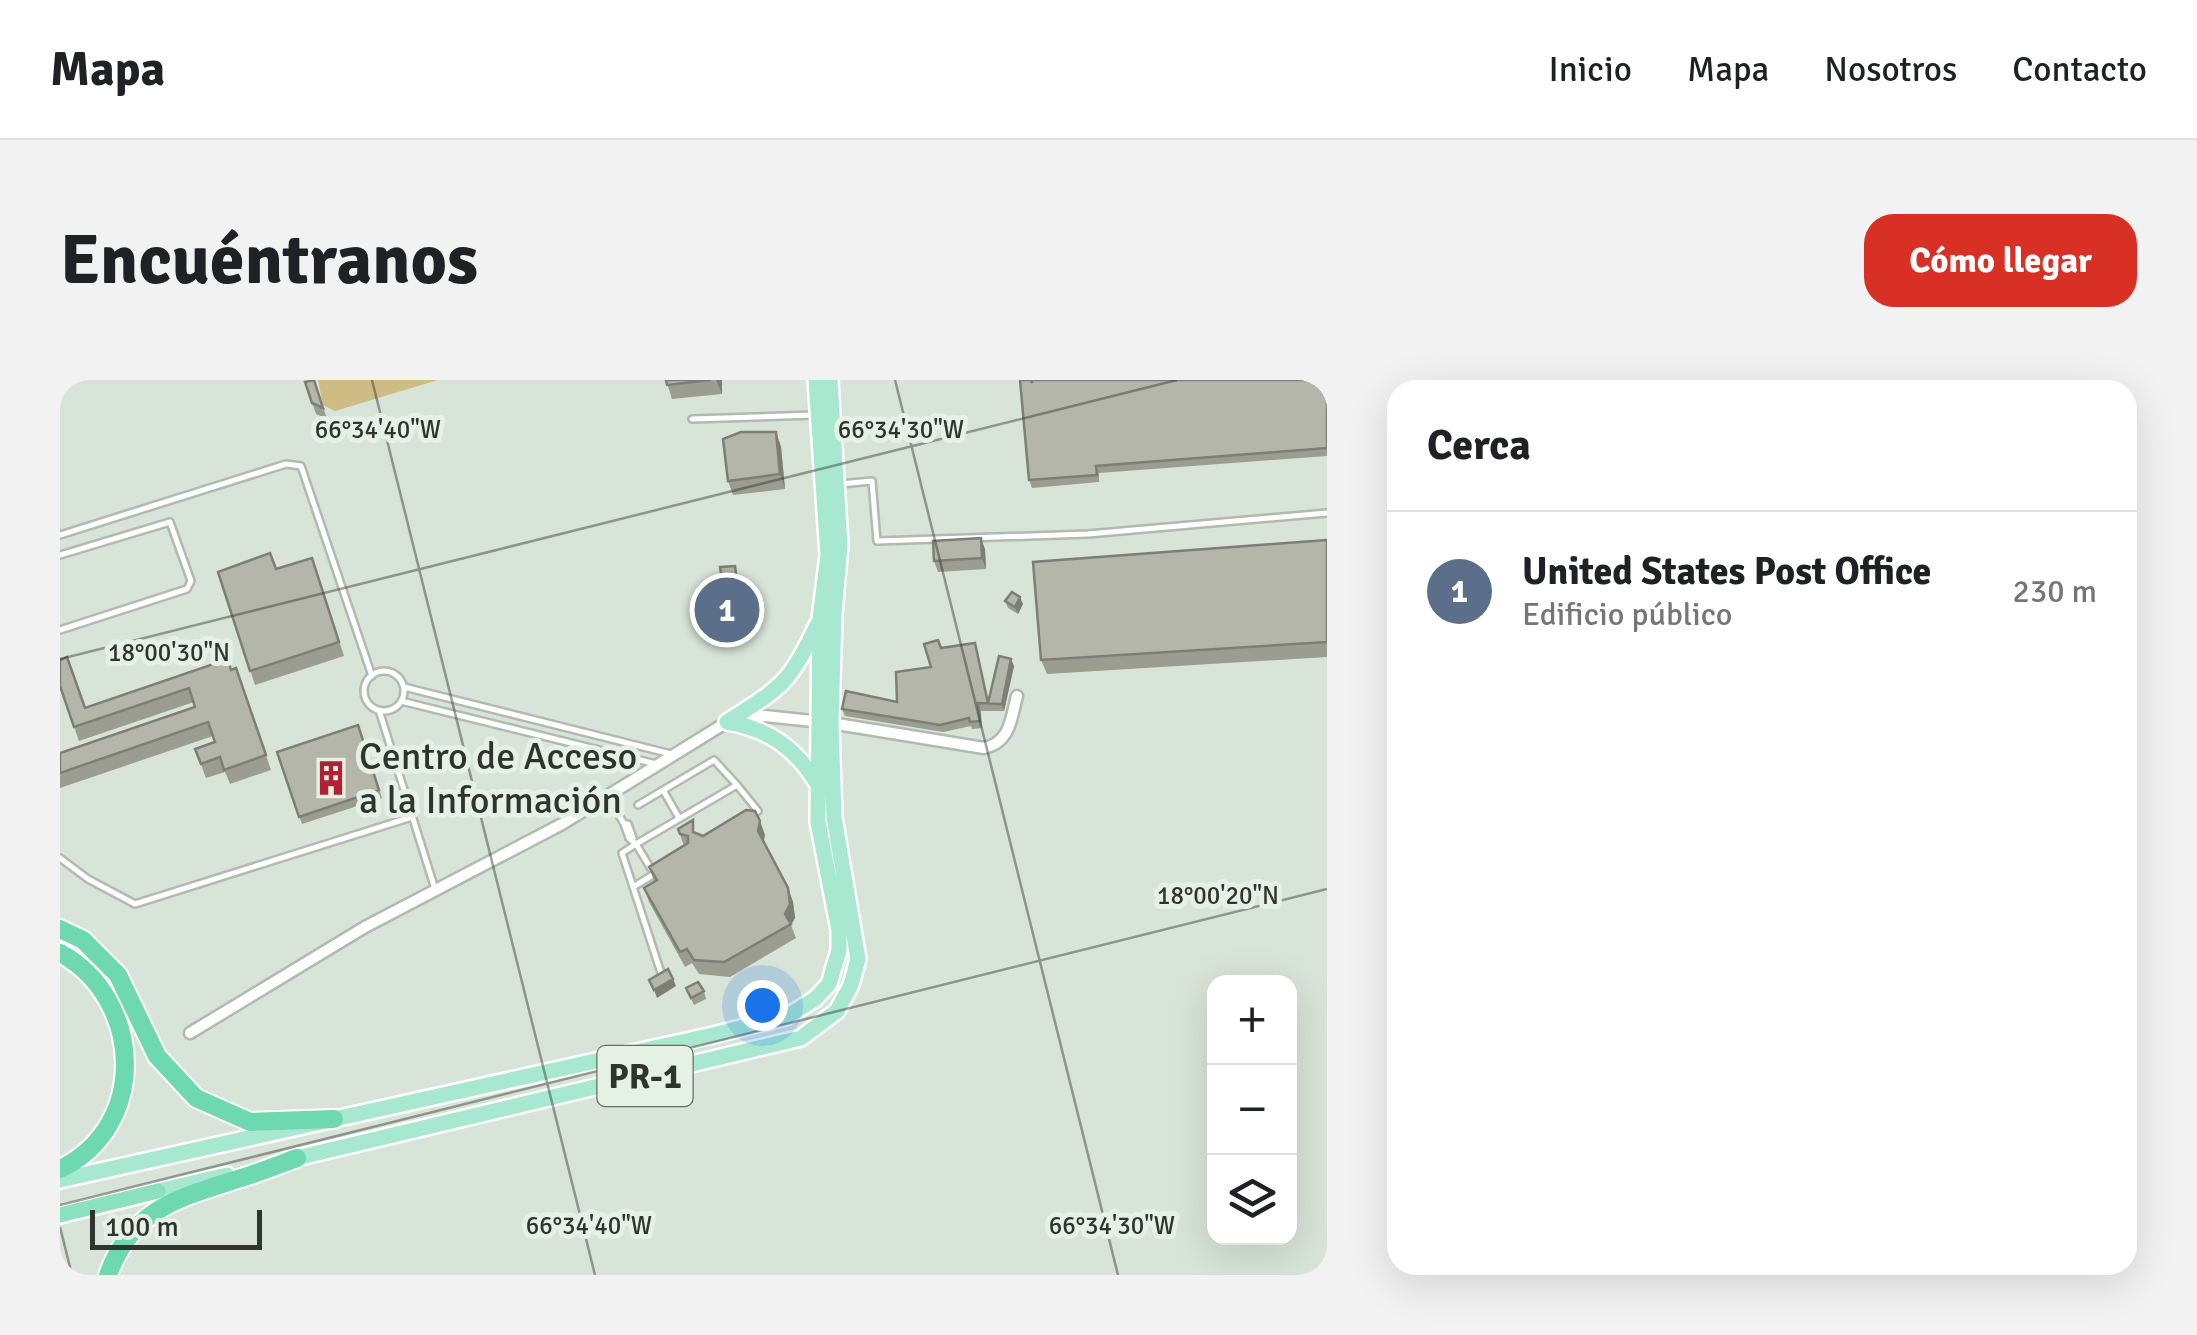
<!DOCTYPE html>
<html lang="es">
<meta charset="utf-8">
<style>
:root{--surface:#fff;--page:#f2f2f2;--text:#202124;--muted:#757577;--line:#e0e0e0;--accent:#d93025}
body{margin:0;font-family:Signika,sans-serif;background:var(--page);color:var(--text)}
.controls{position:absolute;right:30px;bottom:30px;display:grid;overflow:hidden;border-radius:20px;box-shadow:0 10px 40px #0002}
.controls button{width:90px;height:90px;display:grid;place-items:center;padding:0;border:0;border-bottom:2px solid var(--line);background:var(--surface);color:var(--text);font:50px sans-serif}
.scale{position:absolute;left:30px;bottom:25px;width:172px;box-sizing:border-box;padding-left:10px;border:5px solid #30342f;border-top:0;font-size:28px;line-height:35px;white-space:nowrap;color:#30342f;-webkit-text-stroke:8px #e5f1e4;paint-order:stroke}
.you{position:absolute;left:702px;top:625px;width:35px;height:35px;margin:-25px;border:8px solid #fff;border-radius:50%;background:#1a73e8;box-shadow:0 0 0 15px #1a73e833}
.badge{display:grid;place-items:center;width:65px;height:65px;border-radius:50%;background:var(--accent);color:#fff;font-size:32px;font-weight:700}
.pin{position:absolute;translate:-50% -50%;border:5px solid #fff;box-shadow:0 2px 10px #0006}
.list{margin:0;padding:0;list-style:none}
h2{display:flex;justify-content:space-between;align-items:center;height:130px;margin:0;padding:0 40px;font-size:42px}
h2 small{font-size:32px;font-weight:400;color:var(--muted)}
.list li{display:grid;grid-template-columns:65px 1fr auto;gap:30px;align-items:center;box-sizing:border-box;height:160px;padding:0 40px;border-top:2px solid var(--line)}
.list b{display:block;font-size:38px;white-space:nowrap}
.list p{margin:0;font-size:32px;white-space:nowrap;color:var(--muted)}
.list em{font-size:32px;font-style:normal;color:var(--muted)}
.icon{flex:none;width:55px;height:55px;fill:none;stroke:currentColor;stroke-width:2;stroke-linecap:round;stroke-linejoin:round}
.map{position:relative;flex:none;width:1267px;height:895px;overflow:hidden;border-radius:30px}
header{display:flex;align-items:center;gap:60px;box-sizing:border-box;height:140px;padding:0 50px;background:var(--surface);border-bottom:2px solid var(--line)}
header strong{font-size:48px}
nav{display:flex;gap:55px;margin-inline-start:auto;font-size:35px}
.intro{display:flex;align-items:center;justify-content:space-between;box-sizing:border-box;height:240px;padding:0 60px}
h1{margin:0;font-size:70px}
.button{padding:25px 45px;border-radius:30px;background:var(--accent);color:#fff;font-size:35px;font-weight:700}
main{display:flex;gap:60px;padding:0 60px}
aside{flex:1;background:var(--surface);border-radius:30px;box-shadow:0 10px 40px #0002}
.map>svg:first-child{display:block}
.green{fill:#cdbd84}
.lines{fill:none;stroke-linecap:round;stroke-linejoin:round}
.service-casing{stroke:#b0bbaf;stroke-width:10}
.minor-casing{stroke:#b0bbaf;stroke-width:15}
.primary-casing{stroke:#fff;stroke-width:20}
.trunk-casing{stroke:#fff;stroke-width:20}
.motorway-casing{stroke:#fff;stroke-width:22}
.service{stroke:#fff;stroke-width:5}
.minor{stroke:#fff;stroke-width:10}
.primary{stroke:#a8e8d0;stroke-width:15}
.trunk{stroke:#8be0c0;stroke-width:15}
.motorway{stroke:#6ed8b0;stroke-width:18}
.wall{fill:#9a9d90}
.shaded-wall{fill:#7d7f76}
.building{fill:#b3b6a8;stroke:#7d7f76;stroke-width:2.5}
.ticks{fill:none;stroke:#30342f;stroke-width:2.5;stroke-opacity:0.45}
.labels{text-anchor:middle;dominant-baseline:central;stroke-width:10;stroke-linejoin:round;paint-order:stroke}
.shield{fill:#e5f1e4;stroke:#666d65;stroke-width:2.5}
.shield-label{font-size:35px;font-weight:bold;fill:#30342f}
.poi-label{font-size:38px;fill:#30342f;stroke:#e5f1e4;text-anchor:start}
.ticks-label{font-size:25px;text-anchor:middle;fill:#30342f;stroke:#e5f1e4;stroke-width:10;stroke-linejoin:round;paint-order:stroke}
</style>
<header>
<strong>Mapa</strong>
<nav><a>Inicio</a><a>Mapa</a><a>Nosotros</a><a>Contacto</a></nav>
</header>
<div class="intro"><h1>Encuéntranos</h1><a class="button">Cómo llegar</a></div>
<main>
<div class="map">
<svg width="1267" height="895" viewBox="0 0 1267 895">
<rect width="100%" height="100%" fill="#d8e4d7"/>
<path class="green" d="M258 0H378L275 31 263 25Z"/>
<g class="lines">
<defs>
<path id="service" d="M632 39 754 35
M780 104 812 101 817 161 1028 154 1267 133
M0 155 226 84 241 86 312 296
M0 175 110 142 131 201 127 209 0 250
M304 311a20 20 0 1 1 40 0a20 20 0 1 1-40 0Z
M344 307 611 374
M341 321 596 384
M319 330 375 509
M677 405 698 431 694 434
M603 410 619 438
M548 416 564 444H568L573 458
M564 444 569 458 576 464 677 405 654 380 578 425
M0 478 28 499 75 524 352 437
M591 489 576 464 562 473 601 593
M573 507 596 493"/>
<path id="minor" d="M130 653 305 547 502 444 667 342 705 336 771 343 924 368C951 362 951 338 957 316"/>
<path id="primary" d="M667 342C720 308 730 304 757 245
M667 342C709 349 736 368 758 405
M228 780 741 658 777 631 791 605 798 579 774 437 771 343 774 234 780 165 770 0
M0 800 653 655 728 636 755 619 769 604 779 570V550L758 442 760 239 768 175 756 0
M98 811 167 795"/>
<path id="trunk" d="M0 835 98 811"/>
<path id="motorway" d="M0 549 23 560 58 595 97 676 136 718 190 742 274 739
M0 573C83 618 90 746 0 789
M48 895C72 829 118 818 178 799 198 793 218 785 237 778"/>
</defs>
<use href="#service" class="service-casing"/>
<use href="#minor" class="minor-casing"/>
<use href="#primary" class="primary-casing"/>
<use href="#trunk" class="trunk-casing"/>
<use href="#motorway" class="motorway-casing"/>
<use href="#service" class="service"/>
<use href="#minor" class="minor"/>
<use href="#primary" class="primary"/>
<use href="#trunk" class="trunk"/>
<use href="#motorway" class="motorway"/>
</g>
<path class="wall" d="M254 0 267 39 256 34 245 2Z
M606 0H662V14L612 19Z
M1267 0V76L1039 93V102L972 108 969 100Z
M716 52 721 67 725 109 673 115 668 101Z
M1267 160V277L987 294 981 280Z
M925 169 926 189 878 192 874 181Z
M252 178 284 276 195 305 158 192 216 189Z
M675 186 678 197 684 246 654 250 650 239 662 201Z
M945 221 963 224 958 234 948 228Z
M915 263 928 321 954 286 944 331H921L922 348 912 349 911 346 883 352 785 336 782 329 837 322 871 287 881 268Z
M176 288 211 390 170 404 165 392 146 398 135 369 155 362 153 356 0 408V373L135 327 134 322 19 361 0 306 25 328Z
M298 345 322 418 242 444 217 372Z
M618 449 643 456 705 455 703 462 728 508 733 522 735 538 731 545 736 558 670 597 639 594 632 583 625 587 589 522 584 508 594 501 589 487 624 466Z
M626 608 644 611 646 619 634 625Z"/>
<path class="shaded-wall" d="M656 0H662V14Z
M716 52 721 67 725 109 720 94Z
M921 158 925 169 926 189 922 178Z
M675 186 678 197 684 246 681 236Z
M960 217 963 224 958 234 955 227Z
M951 279 954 286 944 331 942 324Z
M700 441 705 455 703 465 698 451Z
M728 508 733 522 735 538 731 545 725 534Z
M613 599 616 606 597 618 594 610Z"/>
<path class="building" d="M254 0 263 28 252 23 245 2Z
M606 0H651L607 5Z
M960 0H971L972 3V0H1267V68L1036 86 1037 95 969 100Z
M681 52H716L720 94 668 101 663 59Z
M921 158 922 178 874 181 873 161Z
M1267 160V262L981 280 973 182Z
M210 173 216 189 252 178 279 262 190 291 158 192Z
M675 186 681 236 650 239 646 203 662 201 660 187Z
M952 212 960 217 955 227 945 221Z
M878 260 881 268 915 263 928 323 939 276 951 279 942 324 918 323 920 341 910 342 909 338 880 345 782 329 786 311 837 322 836 292 871 287 864 264Z
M7 277 25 328 168 279 171 290 176 288 206 375 164 390 160 377 141 384 135 369 155 362 148 342 0 393V373L135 327 129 308 14 347 0 306V278L1 280Z
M298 345 319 410 239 437 217 372Z
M686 430 695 431 700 441 698 451 728 508 730 524 725 534 731 544 664 582 634 580 627 569 620 572 584 508 597 500 589 487 628 463V456L620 454 618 449 633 440V452L643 456Z
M608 589 613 599 594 610 589 600Z
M638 602 644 611 631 618 626 608Z"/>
<path class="ticks" d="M312 0 535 895M835 0 1058 895M0 279 1117 0M0 825 1267 509M0 847 12 895"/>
<defs>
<symbol id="building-bare" viewBox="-9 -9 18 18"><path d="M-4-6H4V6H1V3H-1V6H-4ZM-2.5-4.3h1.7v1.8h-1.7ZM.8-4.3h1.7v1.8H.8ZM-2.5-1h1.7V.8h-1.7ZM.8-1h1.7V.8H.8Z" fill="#b22034" stroke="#e5f1e4" stroke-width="2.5" paint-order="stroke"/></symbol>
</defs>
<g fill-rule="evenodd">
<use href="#building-bare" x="246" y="373" width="50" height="50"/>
</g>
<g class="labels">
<rect class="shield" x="537.5" y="666" width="95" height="60" rx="8"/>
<g class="shield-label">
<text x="585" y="696">PR-1</text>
</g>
<g class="poi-label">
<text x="299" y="376">Centro de Acceso<tspan x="299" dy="44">a la Información</tspan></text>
</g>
</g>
<g class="ticks-label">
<text x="318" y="58">66°34'40"W</text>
<text x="841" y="58">66°34'30"W</text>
<text x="109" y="281">18°00'30"N</text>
<text x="1158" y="524">18°00'20"N</text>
<text x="529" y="854">66°34'40"W</text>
<text x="1052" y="854">66°34'30"W</text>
</g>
</svg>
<div class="controls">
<button>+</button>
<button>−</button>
<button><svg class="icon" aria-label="layers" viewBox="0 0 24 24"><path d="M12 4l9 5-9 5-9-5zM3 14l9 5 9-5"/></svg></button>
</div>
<div class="scale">100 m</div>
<div class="you"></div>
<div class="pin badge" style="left:667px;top:230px;background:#5c6f8a">1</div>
</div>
<aside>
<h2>Cerca<small></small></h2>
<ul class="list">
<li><span class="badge" style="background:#5c6f8a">1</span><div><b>United States Post Office</b><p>Edificio público</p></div><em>230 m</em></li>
</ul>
</aside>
</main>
